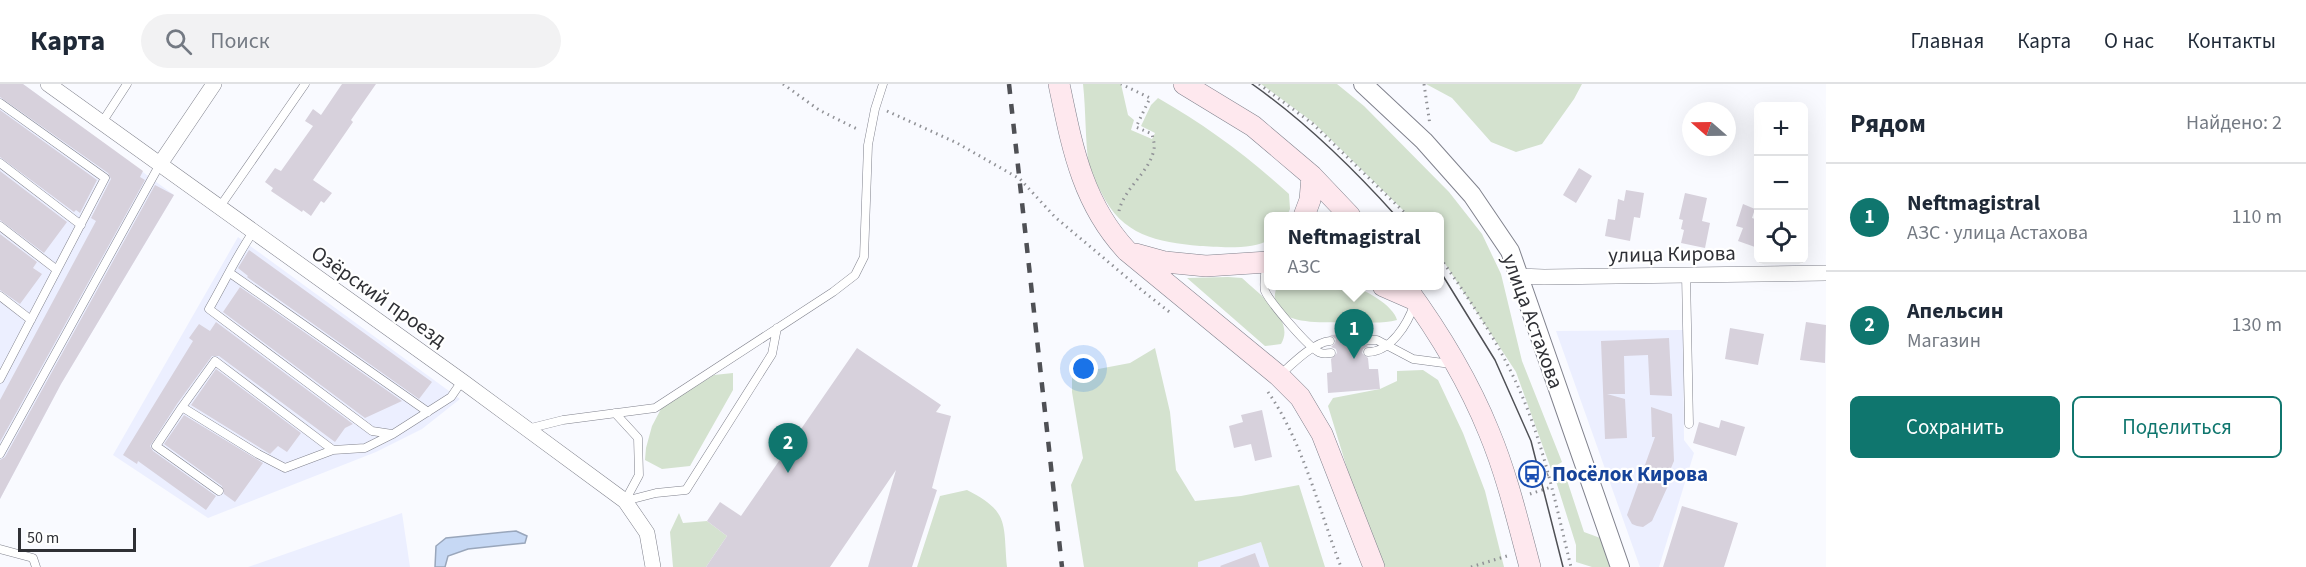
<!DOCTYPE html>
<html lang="ru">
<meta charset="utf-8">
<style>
:root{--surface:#fff;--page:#f2f2f3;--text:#1f2937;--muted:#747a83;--line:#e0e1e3;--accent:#0f766e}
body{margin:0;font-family:"Source Sans 3",sans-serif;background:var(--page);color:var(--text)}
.controls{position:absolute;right:18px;top:18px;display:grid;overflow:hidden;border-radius:9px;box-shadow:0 6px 24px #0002}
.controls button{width:54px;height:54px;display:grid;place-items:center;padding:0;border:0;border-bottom:2px solid var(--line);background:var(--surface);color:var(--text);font:30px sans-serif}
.compass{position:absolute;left:1682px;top:18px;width:54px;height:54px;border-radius:50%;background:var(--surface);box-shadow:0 6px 24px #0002;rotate:290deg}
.scale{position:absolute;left:18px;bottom:15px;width:118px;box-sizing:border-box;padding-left:6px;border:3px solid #2f3035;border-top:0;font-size:16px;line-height:21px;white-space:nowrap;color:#2f3035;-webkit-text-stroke:4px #fff;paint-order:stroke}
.you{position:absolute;left:1084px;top:285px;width:21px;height:21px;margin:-15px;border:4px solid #fff;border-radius:50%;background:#1a73e8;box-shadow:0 0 0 9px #1a73e833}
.badge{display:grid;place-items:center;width:39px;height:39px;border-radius:50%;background:var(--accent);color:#fff;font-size:20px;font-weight:700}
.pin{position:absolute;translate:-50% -50px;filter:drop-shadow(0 2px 3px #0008)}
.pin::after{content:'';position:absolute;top:32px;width:21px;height:18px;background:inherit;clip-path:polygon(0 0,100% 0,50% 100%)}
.popup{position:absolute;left:1264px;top:128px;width:180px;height:78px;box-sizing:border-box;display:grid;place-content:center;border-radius:9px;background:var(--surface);filter:drop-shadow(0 2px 4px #0005);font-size:20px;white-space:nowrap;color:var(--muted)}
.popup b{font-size:22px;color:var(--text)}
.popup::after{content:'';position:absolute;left:50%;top:100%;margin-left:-12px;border:12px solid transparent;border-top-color:var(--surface)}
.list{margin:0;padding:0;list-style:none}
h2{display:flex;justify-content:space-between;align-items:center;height:78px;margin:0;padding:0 24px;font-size:26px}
h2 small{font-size:20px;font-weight:400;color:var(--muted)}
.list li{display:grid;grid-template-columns:39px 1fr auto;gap:18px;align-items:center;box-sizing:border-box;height:108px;padding:0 24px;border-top:2px solid var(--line)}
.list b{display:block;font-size:22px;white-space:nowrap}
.list p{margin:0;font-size:20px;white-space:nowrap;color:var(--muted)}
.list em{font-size:20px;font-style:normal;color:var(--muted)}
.actions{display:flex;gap:12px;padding:18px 24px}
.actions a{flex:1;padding:14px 0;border:2px solid var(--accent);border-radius:9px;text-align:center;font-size:21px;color:var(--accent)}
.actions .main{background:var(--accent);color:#fff}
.icon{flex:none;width:33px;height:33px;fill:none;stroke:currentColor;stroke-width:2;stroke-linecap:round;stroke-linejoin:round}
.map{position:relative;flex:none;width:1826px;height:483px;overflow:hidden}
header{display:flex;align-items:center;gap:36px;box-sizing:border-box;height:84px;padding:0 30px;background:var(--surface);border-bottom:2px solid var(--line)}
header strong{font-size:28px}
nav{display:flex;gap:33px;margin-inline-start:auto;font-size:21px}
.search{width:420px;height:54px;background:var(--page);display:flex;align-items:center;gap:15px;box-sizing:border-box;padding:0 21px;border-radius:33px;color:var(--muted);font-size:22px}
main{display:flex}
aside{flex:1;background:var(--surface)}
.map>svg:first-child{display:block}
.built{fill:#ecefff}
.green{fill:#d4e2cf}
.water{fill:#c6d8f4;stroke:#99a6bb;stroke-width:1.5}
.building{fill:#d7d1dc}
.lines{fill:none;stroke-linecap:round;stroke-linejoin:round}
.service-casing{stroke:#80828d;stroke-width:9}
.minor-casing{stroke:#80828d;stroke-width:16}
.tertiary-casing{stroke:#80828d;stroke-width:20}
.secondary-casing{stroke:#80828d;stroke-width:22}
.path{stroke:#919297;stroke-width:3;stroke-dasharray:1.5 4.5;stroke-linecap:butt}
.service{stroke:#fff;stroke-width:8}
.minor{stroke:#fff;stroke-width:15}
.tertiary{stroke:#fff;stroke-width:18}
.secondary{stroke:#fee8ee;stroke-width:21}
.tram{stroke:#4f5055;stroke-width:1.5}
.rail{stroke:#4f5055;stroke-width:4.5;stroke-dasharray:10 10;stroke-linecap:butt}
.labels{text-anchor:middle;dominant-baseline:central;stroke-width:4.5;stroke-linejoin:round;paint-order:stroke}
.street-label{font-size:21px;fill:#2f3035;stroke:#fff}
.transit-label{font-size:21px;font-weight:bold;fill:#164399;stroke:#fff;text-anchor:start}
</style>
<header>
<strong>Карта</strong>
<div class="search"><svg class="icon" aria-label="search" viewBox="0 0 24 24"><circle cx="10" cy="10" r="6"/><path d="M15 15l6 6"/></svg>Поиск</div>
<nav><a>Главная</a><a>Карта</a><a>О нас</a><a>Контакты</a></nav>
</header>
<main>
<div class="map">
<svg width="1826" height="483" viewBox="0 0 1826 483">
<rect width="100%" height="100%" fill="#f9faff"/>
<path class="built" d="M0 0H23L174 111 61 300 0 415Z
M238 153 460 315 422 345 376 368 208 434 113 371Z
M1683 246 1684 356 1694 369 1659 483H1640L1556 247Z
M402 429 410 483H248Z
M1261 457 1269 483H1198L1197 478Z"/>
<path class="green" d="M1083 0H1121L1128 31 1134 36 1131 46 1152 55 1155 49 1141 42 1151 21 1158 14C1207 42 1247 72 1289 110L1290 125 1287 132H1268V156C1255 166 1217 163 1200 162 1157 158 1122 152 1101 108 1097 101 1091 92 1089 83 1085 56 1086 27 1083 0Z
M1261 0H1337L1364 22 1449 108 1482 150 1501 190 1522 277 1562 378 1551 385 1516 288 1440 172V132H1409L1314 39Z
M1426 0H1582L1574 15 1542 60 1516 68 1491 58 1452 14Z
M1228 193 1242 194C1258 209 1296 236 1281 260L1265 262 1187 194Z
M1277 202C1300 202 1325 199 1348 202 1363 203 1394 222 1397 236 1383 240 1365 238 1350 238 1325 238 1262 244 1277 202Z
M1155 264 1170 328 1176 386 1195 417 1241 412 1299 401 1325 483H1269L1261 458 1198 478V483H1084L1071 401 1083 374 1072 308V290L1130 279Z
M1423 286 1438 296 1463 349 1485 407 1504 483H1381L1357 417 1328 322 1333 314 1380 305 1397 297V287Z
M733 289V306L690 382 662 385 645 376 646 364 652 342 662 323 714 291Z
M1565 390 1584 448 1603 455 1612 483H1592L1576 478V461L1555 394Z
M967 406C1010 428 1003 439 1007 483H917L940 412Z
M679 429 683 439 707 437 727 452 706 483H673L670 448Z"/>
<path class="water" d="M516 447 527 452 525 459 468 465 448 472 445 483H435L436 462 446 454Z"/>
<path class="building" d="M0 0H23L143 87 140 93 145 96 0 358V316L96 137 91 134 111 95 108 89 0 13Z
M342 0H376L351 36 353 38 313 96 332 109 324 119 321 117 311 132 303 126 302 128 271 107 273 104 265 98 275 84 281 87 313 42 305 37 313 25 321 31Z
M0 26 97 96 80 129 76 126 74 128 0 73Z
M1579 84 1592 92 1576 119 1563 111Z
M0 87 67 138 44 169 0 136Z
M155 101 174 111 61 300 0 415V376L5 373Z
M1626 106 1644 109 1640 134 1634 133 1630 157 1605 152 1608 135 1615 136 1618 115 1624 117Z
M1685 109 1707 114 1702 137 1710 139 1705 164 1681 159 1684 146 1681 145 1683 136 1679 135Z
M1743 120 1755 125 1752 134 1758 136V154L1755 163 1738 157 1743 144 1736 142Z
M0 150 37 178 33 184 42 190 20 220 0 206Z
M249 166 432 298 419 315 247 193 248 192 238 184Z
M240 203 402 317 365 334 223 228Z
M216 238 353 340 345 344 335 358 219 272H212L177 320 150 362 153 367 216 412 206 426 138 377 137 380 123 371 193 257 189 254 199 240 210 247Z
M1806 238 1826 241 1825 279 1800 276Z
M1730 244 1764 250 1758 281 1725 275Z
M1368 249 1362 255 1363 259 1368 262 1363 265 1362 269 1368 274 1369 285H1378L1380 305 1328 309 1327 289 1332 288 1331 275 1337 269 1336 265 1331 263 1335 259 1336 255 1330 251Z
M1669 254 1672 312 1650 311 1648 271 1624 272 1625 310H1607L1625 315 1627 354 1605 355 1601 257Z
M857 264 941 321 936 328 951 332 932 404 937 406 912 483H868L896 386 830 483H706L727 452 707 437 720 418 741 432Z
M216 285 301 349 287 368 278 362 270 370 191 321Z
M1651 323 1672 330 1674 377 1671 384 1672 393 1652 437 1643 443 1637 442 1632 440 1627 431 1655 353H1652Z
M1262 326 1272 373 1255 377 1251 360 1234 364 1229 342 1243 338 1241 331Z
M184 331 263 379 235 418 224 410 222 402 164 360Z
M1721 336 1745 343 1736 372 1693 359 1699 338 1719 344Z
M1682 422 1738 439 1724 483H1663Z
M1255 469 1260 483H1221L1220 482Z"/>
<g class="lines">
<defs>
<path id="service" d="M0 19 105 94 0 295
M101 40 127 0
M0 79 81 141
M219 124 305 0
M0 142 57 186
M253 148C236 173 224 199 209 225L372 347 392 350
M1266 179C1266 187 1263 200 1265 207 1270 218 1310 266 1321 269 1324 270 1328 269 1331 269
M230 189 428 328
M1686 191 1689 340
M0 212 31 236
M1368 256H1377L1413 275 1451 280
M1368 268C1391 268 1408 239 1414 221
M1280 291C1292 280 1314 258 1330 257
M182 323 215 277 333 366
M615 329 638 354 639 391 625 417
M527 345 563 336 655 324 833 208 855 191 864 173 868 61 875 25 883 0
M0 370 160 80
M219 407 156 362 182 323 258 370 285 384 333 366 365 364 393 350 451 313 462 297
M625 417 656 409 686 406 772 270 777 244
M0 465 33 474 36 483"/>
<path id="minor" d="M48 0 462 297 625 417 647 449 653 483
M160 80 214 0
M1518 192 1544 193 1826 189"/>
<path id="tertiary" d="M1363 0 1424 57 1472 111 1510 167 1620 483"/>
<path id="secondary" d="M1059 0C1072 62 1082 119 1127 167L1279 292 1300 313 1322 350 1374 483
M1184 0 1253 42 1312 92 1350 132
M1304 132 1310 116 1312 92
M1136 170 1165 178 1206 182 1268 178
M1383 202 1415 216
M1405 202C1438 247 1468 296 1489 348 1507 391 1518 438 1530 483"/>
</defs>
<use href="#service" class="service-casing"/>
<use href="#minor" class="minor-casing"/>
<use href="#tertiary" class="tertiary-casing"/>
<use href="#secondary" class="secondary-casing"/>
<path class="path" d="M783 0 819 26 857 45 859 43
M1259 0 1313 40 1408 132
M1424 0 1430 41
M887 27 957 59 1020 95 1055 133 1144 208 1172 230
M1119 127C1124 104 1150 88 1154 65 1155 60 1153 55 1152 50L1136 43 1150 14 1121 0
M1440 174C1474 221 1506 270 1527 324 1547 375 1558 430 1571 483
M1268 308C1303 358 1319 426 1341 483
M1547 391 1568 383
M1530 410 1551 403
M1471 483 1507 472V469"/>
<use href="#service" class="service"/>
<use href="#minor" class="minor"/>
<use href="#tertiary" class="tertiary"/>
<use href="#secondary" class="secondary"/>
<path class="tram" d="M1252 0C1306 38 1352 83 1396 132
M1440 187 1495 276 1531 357 1563 483"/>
<path class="rail" d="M1009 0 1062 483"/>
</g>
<defs>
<symbol id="bus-ring" viewBox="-11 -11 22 22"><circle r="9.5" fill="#fff" stroke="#1a4fb4" stroke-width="1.5"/><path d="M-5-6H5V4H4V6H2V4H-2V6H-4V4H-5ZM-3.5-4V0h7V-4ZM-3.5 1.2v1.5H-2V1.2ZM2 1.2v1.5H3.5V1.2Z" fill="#1a4fb4"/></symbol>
</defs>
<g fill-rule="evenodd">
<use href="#bus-ring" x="1517" y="375" width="30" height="30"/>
</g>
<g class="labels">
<g class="street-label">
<text transform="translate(1672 170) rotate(-1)">улица Кирова</text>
<text transform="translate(379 212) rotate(35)">Озёрский проезд</text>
<text transform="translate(1533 237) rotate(70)">улица Астахова</text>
</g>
<g class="transit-label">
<text x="1552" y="390">Посёлок Кирова</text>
</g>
</g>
</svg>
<div class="controls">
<button>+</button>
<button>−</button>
<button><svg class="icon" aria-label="locate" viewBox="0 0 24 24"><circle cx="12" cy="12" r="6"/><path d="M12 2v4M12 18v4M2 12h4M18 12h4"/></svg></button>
</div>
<svg class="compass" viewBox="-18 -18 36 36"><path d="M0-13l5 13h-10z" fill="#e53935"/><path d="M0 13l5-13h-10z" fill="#747a83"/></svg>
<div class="scale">50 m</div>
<div class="you"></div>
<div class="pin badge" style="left:1354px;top:275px">1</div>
<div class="popup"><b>Neftmagistral</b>АЗС</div>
<div class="pin badge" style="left:788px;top:389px">2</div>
</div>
<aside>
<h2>Рядом<small>Найдено: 2</small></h2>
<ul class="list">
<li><span class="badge">1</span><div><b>Neftmagistral</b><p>АЗС · улица Астахова</p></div><em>110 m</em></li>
<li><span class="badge">2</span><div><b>Апельсин</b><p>Магазин</p></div><em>130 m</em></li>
</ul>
<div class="actions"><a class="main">Сохранить</a><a>Поделиться</a></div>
</aside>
</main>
